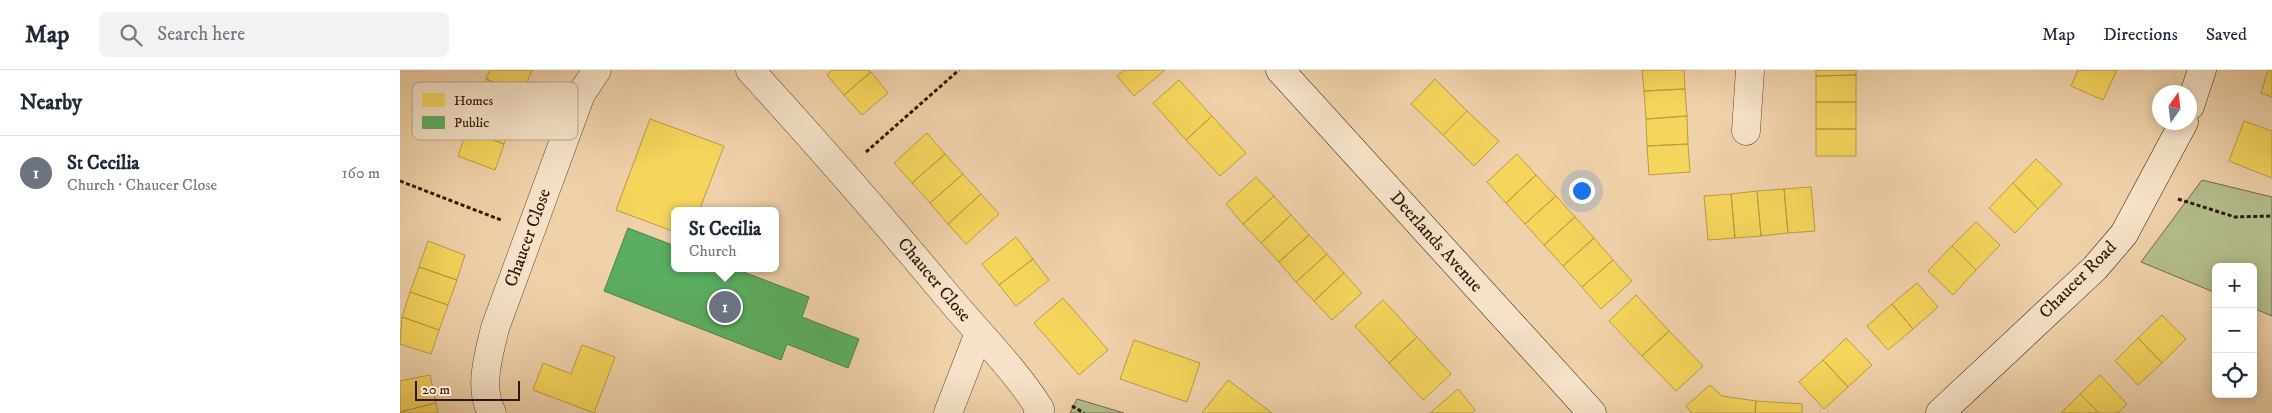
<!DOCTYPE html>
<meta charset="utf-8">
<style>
:root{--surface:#fff;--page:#f2f2f3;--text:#1f2937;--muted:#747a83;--line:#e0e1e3;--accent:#0b8043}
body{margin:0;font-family:"IM FELL DW Pica",serif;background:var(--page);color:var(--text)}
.controls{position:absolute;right:15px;bottom:15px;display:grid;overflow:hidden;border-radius:8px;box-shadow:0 2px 12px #0003}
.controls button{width:45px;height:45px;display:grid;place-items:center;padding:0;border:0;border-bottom:1px solid var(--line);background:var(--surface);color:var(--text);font:25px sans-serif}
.compass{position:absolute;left:1752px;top:15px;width:45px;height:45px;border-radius:50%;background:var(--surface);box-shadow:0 2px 12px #0003;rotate:14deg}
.scale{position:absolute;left:15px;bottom:12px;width:105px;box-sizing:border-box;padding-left:5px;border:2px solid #2e180c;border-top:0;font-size:14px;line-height:18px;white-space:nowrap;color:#2e180c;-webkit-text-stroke:4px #f5e2c8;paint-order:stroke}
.you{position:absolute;left:1181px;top:120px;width:18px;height:18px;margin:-12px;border:4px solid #fff;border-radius:50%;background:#1a73e8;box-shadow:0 0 0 8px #1a73e833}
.badge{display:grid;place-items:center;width:32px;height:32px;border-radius:50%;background:var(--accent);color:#fff;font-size:16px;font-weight:700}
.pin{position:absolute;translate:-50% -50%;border:2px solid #fff;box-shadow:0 1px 5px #0006}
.popup{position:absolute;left:271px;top:137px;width:108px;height:65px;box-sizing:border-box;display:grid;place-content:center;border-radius:8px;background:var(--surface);filter:drop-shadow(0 1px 4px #0005);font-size:16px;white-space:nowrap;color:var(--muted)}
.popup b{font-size:19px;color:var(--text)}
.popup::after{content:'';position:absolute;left:50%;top:100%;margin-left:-10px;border:10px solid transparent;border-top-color:var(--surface)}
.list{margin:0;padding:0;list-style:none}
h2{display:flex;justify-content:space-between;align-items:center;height:65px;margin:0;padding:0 20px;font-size:21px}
h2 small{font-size:16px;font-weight:400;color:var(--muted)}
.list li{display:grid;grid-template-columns:32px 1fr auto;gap:15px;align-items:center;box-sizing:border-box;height:75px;padding:0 20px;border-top:1px solid var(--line)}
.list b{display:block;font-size:19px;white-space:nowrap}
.list p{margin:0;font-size:16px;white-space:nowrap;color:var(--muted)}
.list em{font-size:16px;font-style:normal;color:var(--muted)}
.icon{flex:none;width:28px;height:28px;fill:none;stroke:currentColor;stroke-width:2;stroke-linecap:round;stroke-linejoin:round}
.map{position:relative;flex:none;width:1872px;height:343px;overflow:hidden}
header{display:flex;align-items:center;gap:30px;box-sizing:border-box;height:70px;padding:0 25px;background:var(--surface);border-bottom:1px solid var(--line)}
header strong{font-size:24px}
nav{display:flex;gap:28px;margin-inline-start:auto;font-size:18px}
.search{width:350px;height:45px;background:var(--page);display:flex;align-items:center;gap:12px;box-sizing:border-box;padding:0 18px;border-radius:8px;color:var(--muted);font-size:19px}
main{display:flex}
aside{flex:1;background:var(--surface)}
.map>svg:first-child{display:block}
.green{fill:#b4bd8d;stroke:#716a4c}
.homes{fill:#f6d55c;stroke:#ba9c44}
.public{fill:#5aae61;stroke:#4d8148}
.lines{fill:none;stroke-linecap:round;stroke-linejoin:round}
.street-casing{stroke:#5e4634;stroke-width:29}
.secondary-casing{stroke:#2e180c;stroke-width:29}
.path{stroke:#2e180c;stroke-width:3;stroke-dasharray:4 2.5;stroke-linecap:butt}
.street{stroke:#f5e2c8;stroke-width:28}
.secondary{stroke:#f5e2c8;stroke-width:28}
.labels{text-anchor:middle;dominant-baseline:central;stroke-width:5;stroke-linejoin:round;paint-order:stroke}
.street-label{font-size:18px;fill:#2e180c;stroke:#f5e2c8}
.key{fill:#f5e2c8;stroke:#b9a590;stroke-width:1}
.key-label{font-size:14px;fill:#2e180c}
</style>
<header>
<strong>Map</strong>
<div class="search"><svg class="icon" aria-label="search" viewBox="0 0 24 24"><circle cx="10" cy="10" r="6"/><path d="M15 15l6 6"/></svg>Search here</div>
<nav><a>Map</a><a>Directions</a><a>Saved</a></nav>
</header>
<main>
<aside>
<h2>Nearby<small></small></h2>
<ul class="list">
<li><span class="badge" style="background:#6b7280">1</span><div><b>St Cecilia</b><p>Church · Chaucer Close</p></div><em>160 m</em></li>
</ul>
</aside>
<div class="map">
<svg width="1872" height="343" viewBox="0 0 1872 343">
<rect width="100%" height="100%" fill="#f0d2aa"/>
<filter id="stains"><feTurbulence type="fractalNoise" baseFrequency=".004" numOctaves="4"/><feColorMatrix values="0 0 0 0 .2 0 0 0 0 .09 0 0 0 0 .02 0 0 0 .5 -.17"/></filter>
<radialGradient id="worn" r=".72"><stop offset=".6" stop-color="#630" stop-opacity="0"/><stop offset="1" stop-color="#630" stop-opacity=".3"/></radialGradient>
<path class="green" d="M1802 110 1872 127V246L1853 238V197H1816V223L1741 192Z
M677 329 724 343H670Z"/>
<path class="homes" d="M90 0H132L123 23 86 9Z
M432 0H468L471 2 444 25 427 5Z
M724 0H765L734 26 717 6Z
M1242 0H1284L1285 19 1244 21Z
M1416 0H1456V5L1416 6Z
M1678 0H1717L1703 30 1671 16Z
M1868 0H1872V27L1861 23Z
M471 2 488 23 462 45 444 25Z
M1456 5V32H1416V6Z
M86 9 123 23 114 49 77 35Z
M1035 9 1067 41 1043 65 1011 34Z
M779 10 812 46 786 70 753 33Z
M1285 19 1287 46 1246 49 1244 21Z
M1416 32H1456V59H1416Z
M77 35 114 49 104 74 67 60Z
M1067 41 1099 71 1074 96 1043 65Z
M812 46 846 83 820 106 786 70Z
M1287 46 1288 74 1247 76 1246 49Z
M250 49 324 76 299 141H275V162L216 140Z
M1844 51 1872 61V108L1829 91Z
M1416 59H1456V86H1416Z
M67 60 104 74 95 100 58 86Z
M527 63 545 84 512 113 494 93Z
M1288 74 1290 102 1249 105 1247 76Z
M545 84 563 104 530 133 512 113Z
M1117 84 1136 105 1106 133 1087 112Z
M1636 89 1662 114 1638 139 1613 113Z
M563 104 581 124 548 154 530 133Z
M1136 105 1156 126 1125 154 1106 133Z
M856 107 874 126 843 154 826 134Z
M1613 113 1638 139 1615 163 1589 138Z
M1411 117 1415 161 1388 163 1384 119Z
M1384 119 1388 163 1361 166 1357 121Z
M1357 121 1361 166 1335 168 1331 124Z
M581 124 599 144 566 174 548 154Z
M1331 124 1335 168 1308 170 1304 126Z
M874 126 891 145 861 173 843 154Z
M1156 126 1175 147 1144 175 1125 154Z
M891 145 909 165 879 192 861 173Z
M1175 147 1194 168 1163 196 1144 175Z
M1576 152 1600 175 1576 200 1552 176Z
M909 165 927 184 896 212 879 192Z
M616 167 633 189 599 215 582 194Z
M1194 168 1213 190 1182 217 1163 196Z
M28 171 65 185 57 210 19 197Z
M1552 176 1576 200 1553 225 1528 201Z
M927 184 944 203 914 231 896 212Z
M633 189 649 210 616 236 599 215Z
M1213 190 1232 211 1201 239 1182 217Z
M19 197 57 210 48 235 10 222Z
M944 203 962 223 932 250 914 231Z
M1517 213 1538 237 1513 259 1492 234Z
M10 222 48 235 39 260 2 247Z
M1236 225 1269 261 1242 286 1209 251Z
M663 228 708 280 679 305 634 253Z
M983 230 1017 267 989 293 955 256Z
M1492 234 1513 259 1488 280 1467 256Z
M1762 245 1786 269 1762 293 1738 268Z
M2 247 39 260 31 284 0 274Z
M1269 261 1303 296 1276 321 1242 286Z
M1017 267 1051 304 1023 330 989 293Z
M1446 268 1472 295 1448 317 1423 290Z
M1738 268 1762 293 1738 315 1715 291Z
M734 270 800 293 787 332 720 309Z
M182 275 215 287 194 343 133 320 143 293 171 304Z
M1423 290 1448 317 1424 339 1399 312Z
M30 305 36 333 0 342V311Z
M1700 305 1727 334 1718 343H1699L1680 324Z
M828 310 872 343H802Z
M1310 315 1322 326 1356 331 1355 343H1292L1286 336Z
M1058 319 1075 340 1072 343H1030Z
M1680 324 1699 343H1661Z
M1356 331 1402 334V343H1355Z
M36 333 38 343H0V342Z"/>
<path class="public" d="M228 158 275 176V198H333L409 227 402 247 459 269 448 298 387 274 381 290 204 221Z"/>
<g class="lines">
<defs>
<path id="street" d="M350 0C418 74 484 150 549 228 580 265 614 298 640 339L638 343
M1346 61 1350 0
M92 343C78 318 89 284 95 258L181 24 197 0
M548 343 579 263"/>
<path id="secondary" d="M880 0 1192 343
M1790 36 1802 0
M1540 343 1695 198 1724 164 1784 52"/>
</defs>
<use href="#street" class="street-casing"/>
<use href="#secondary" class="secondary-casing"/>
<path class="path" d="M466 82 559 0
M0 111 101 150
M1778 129 1835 147 1872 146
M672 336 684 343"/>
<use href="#street" class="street"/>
<use href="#secondary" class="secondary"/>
</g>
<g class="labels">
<g class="street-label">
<text transform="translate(128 168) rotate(-70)">Chaucer Close</text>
<text transform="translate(1036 172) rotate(48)">Deerlands Avenue</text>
<text transform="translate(534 210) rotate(50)">Chaucer Close</text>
<text transform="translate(1678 210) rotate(-45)">Chaucer Road</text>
</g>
</g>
<rect x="12" y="12" width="166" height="58" rx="8" class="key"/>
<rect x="22" y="23" width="23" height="14" fill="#f6d55c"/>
<rect x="22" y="46" width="23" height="13" fill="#5aae61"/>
<g class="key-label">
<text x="54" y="35">Homes</text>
<text x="54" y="57">Public</text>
</g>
<rect width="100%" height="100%" filter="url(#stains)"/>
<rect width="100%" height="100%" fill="url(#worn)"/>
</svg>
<div class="controls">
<button>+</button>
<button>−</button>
<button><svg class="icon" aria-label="locate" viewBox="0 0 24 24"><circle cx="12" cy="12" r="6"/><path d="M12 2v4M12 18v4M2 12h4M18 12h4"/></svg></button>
</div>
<svg class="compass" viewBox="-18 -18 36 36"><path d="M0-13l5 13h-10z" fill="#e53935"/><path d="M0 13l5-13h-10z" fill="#747a83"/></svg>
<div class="scale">20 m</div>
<div class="you"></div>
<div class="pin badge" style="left:325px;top:237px;background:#6b7280">1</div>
<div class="popup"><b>St Cecilia</b>Church</div>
</div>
</main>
